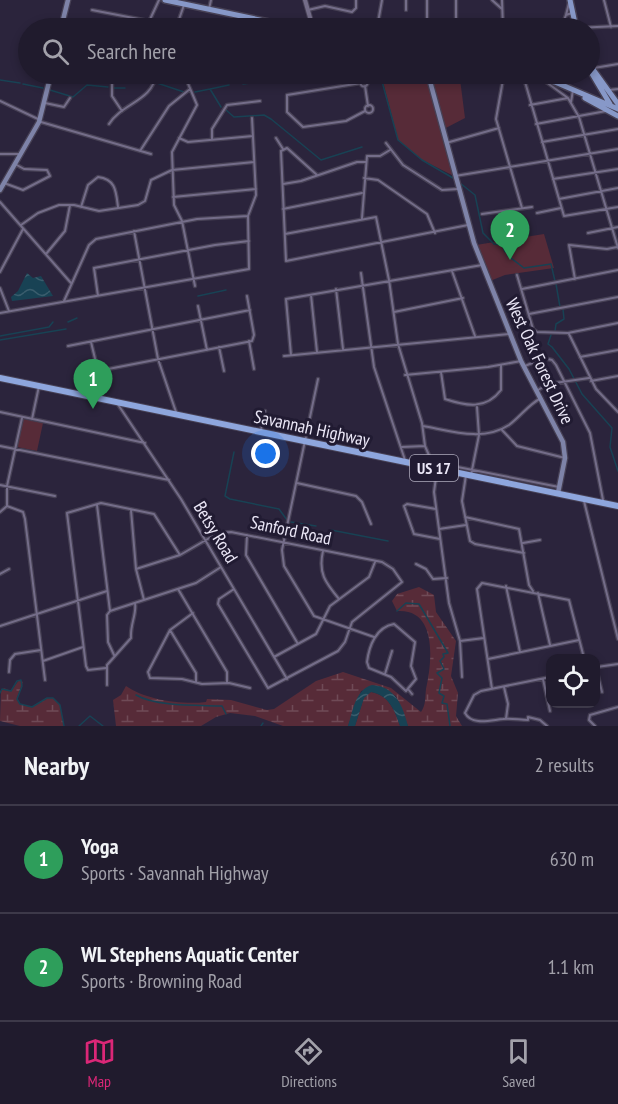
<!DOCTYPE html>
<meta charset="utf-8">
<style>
:root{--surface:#201b2d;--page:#282435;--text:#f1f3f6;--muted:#a2a1aa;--line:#3d3949;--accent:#db2777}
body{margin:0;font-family:"PT Sans Narrow",sans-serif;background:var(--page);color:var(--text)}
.controls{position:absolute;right:18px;bottom:18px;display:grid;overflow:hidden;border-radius:12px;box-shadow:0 3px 9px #0003}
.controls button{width:54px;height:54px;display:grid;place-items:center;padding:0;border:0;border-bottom:2px solid var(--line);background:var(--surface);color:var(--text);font:30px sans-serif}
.you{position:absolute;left:266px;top:454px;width:21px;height:21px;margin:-15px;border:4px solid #fff;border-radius:50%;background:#1a73e8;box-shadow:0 0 0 9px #1a73e833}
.badge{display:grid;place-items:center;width:39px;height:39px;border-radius:50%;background:var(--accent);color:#fff;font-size:20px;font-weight:700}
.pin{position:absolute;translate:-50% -50px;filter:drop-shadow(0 2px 3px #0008)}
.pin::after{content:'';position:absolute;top:32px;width:21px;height:18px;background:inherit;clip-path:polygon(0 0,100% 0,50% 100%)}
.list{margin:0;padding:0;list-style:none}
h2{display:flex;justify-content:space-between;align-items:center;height:78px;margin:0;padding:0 24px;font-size:26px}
h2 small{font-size:20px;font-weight:400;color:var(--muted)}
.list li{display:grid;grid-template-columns:39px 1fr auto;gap:18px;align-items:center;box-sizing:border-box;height:108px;padding:0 24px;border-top:2px solid var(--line)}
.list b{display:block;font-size:22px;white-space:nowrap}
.list p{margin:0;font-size:20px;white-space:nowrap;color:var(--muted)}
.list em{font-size:20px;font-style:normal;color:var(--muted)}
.icon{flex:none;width:33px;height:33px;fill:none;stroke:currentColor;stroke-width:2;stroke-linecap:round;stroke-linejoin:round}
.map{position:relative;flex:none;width:618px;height:726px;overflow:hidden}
.search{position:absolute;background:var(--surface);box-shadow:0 3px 9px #0003;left:18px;right:18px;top:18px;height:66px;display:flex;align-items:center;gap:15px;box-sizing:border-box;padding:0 21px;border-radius:33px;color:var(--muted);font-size:22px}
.sheet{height:294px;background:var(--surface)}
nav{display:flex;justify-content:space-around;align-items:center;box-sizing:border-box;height:84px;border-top:2px solid var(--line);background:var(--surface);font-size:16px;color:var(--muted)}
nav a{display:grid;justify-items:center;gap:3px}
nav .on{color:var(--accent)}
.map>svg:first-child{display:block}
.green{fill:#572b38}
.wetland{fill:url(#wetland-marsh)}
.water{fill:url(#water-waves)}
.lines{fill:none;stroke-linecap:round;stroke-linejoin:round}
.stream{stroke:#184254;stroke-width:1.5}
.minor-casing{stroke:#474155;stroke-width:4.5}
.tertiary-casing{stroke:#474155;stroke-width:6}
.secondary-casing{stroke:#474155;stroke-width:7}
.primary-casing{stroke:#474155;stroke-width:8}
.trunk-casing{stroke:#474155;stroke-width:8}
.minor{stroke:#746d89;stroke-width:2}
.tertiary{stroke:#746d89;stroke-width:4}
.secondary{stroke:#7e83a8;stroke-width:4.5}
.primary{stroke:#8798c8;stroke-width:5}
.trunk{stroke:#8ea6dd;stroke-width:6}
.labels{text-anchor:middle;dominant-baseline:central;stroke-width:6;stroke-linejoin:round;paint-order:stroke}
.shield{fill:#211b32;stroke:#aeaabc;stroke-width:1.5}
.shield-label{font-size:16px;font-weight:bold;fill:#ebe7f7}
.street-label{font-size:18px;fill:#ebe7f7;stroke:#211b32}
</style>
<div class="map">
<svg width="618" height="726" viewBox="0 0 618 726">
<defs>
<pattern id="wetland-marsh" width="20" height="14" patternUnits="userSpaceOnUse" patternTransform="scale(1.5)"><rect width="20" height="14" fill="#572b38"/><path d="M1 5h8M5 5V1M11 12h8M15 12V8" fill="none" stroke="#6f4a56"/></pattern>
<pattern id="water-waves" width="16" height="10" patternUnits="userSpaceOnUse" patternTransform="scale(1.5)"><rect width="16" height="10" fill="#184254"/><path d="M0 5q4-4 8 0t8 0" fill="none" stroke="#3a5d6d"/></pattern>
</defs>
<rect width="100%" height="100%" fill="#2b243c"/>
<path class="green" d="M381 74 460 79 465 118 442 130 454 176 422 160 398 140Z
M544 234 554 268 505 275 490 281 476 245Z
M23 419 43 423 37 451 17 447Z"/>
<path class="wetland" d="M419 587 434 595 436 612 456 641 451 676 458 693 456 716 462 726H408L396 696 377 686 361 691 348 726H283L255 716 230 713 216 717 201 726H116L113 700 121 695 126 686C146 700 182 705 206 702L207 699 231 700 267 710 274 709 316 681 343 672 391 688 421 712C426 705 425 697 426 689 432 663 438 608 397 611L392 601 397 594Z
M19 680 23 682 17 698 20 704 32 707 47 698H53L60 705 64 726H20L0 721 1 691 4 688 11 691Z
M371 692C389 695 395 711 400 726H355L364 697Z"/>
<path class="water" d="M27 273 33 278 41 276 53 296 12 301 11 297 18 291Z
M372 685C395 686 403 706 408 726H400C395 711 389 695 371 692L364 698 355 726H348C353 711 355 690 372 685Z"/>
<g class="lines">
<path class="stream" d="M380 74 398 140 422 160 453 178
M0 80 20 83
M143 80 152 83
M157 83 184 92
M23 84 43 88
M243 84 318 74
M114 88H125
M210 89 229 85
M50 90 73 97 87 85 108 87
M195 92 210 89 221 107
M226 110 234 117 264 115 271 119 321 160 362 147
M460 183 475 195 483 233 494 244 502 245 505 252
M507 255 524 268 551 264 555 281
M556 284 560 307
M198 296 226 290
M68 322 77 318
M555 331 556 324 564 319 563 309
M551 335 548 344 552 347 569 369 582 394 612 428 610 447 618 471
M0 336 49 327 53 322
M0 340 66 329
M234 452 225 496 230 499 279 509 287 520
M291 522 316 526
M331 530 388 541
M397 611 406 603 419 604 448 653 443 654 444 657 440 661 444 669 437 673 442 678 439 693 444 696 442 703 447 704 450 726
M0 693 2 689 11 691 17 681 21 680 22 686 17 699 20 704 32 707 47 698H53L60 705 64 726
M136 695C157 707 198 705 222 706L226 714
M79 726 90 716 103 726
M261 726 263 723"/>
<defs>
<path id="minor" d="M406 0V10
M427 0V22
M492 0 502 9
M502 0 503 28
M604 0 611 27
M209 9 211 0
M92 10 149 21
M308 10 325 6 352 12 356 8V0
M566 15 569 3
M146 28 159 0
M176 28 184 5
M377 28 382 0
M456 28V0
M561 28 566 15 572 13
M576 28 618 26
M594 68 618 64
M184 74 197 105 172 152 174 205 182 221 195 286
M266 74V77L269 78 299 74
M504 74 496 119 522 208
M523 75 564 216 618 207
M112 79V96L122 111
M542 79 544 74
M360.5 83a3.5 3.5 0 1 1 7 0a3.5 3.5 0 1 1-7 0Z
M546 82 568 98 579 117 618 248
M361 83 287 95V112L303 127 346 121 365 111
M365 86 368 106
M609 90 618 89
M0 101 40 120
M571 102 573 90
M45 103 64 107 70 98
M530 105 568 98
M365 109a4 4 0 1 1 8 0a4 4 0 1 1-8 0Z
M41 122 151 154
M109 124C122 103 153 101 156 74
M536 124 606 111
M179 138 188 142 253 136
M276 138 283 149
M212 139V129L227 105 260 101
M542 142 618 129
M386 143 403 165 442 190 458 189
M446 143 499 128
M140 151 169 106 190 89
M0 154H18
M317 175 287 148 281 151 286 261 468 225
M455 176 618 149
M364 178 378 180 427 214 435 233
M553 179 618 169
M4 183 23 190 50 176 47 170 24 169 15 164
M283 184 301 181 357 162H366
M173 197 256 189
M559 199 618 188
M0 202 71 283
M81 207 88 185 98 177C116 179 116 192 118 207
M283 209 362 193
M537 213 561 208
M482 214 532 207
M362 218 367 156H380L390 150
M21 225 38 213 59 205H74L99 211 138 205 145 201 151 180 172 170 254 162
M134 231 158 359 176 412
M588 233 618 227
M285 234 376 217 389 280 398 344 422 423 425 446 434 467
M46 254 65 231 70 205
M452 271 475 336
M0 272 23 229
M361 273 374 367 405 460
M517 275 533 329 537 332 568 333 618 323
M575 279 569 245 607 249 617 247
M0 288 9 311
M336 289 343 349
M522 289 618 270
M311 295 317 352
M98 296 94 268 215 245 249 241
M64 301 89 245 96 239 197 219 248 216
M198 306 207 350
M394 312 463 298
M0 313 249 269 248 216 256 195 252 118
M529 314 618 297
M569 334 596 389 618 412
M249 341 254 369
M91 342 98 371 252 341 254 335 247 296
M68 346 250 310
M219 347 224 371
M291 355 286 299 482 265
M284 356 509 334
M580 357 618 350
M525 366 544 358 552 360 556 365 590 433 603 500
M441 372 445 399C466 406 486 410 501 390V365
M405 375 488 367 521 361
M318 379 282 550 284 566 314 616 374 637
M591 381 618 376
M538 390 548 384 589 378
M117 403 181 499 287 679
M0 412 145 443
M32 419 39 386
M423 426C451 431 483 442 509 425 521 416 528 405 541 398
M261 430 265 411
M502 430 517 446 565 458
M0 446 169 480
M402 447 425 446
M432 462 559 487
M437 470 434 492 449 603 460 641 462 677
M466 475 462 501 470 541 475 544 524 553
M471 475 479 435 477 407
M297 483 356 496 362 502 371 524
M0 485 55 496
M584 501 618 639
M97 505 110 611 107 615 108 642 114 655
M7 506 23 512 25 519 45 680
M7 506V486L22 418
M436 509 407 504 404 506 414 534 440 539
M131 510 136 569 144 600
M0 512 7 506
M465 517 519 529 529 585 533 591
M439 529 466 525
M247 535 246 555 298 644
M523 543 540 540
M323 551C318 573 325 582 339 599
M416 564 426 569 433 579 447 578
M136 569 180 555 218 533 231 532 382 562 393 569 402 582 352 622 345 642 338 651 268 688 218 604 219 599 234 589
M0 574 9 569
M506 586 520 652
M178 589 227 672V683
M538 593 550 645
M110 611 196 583 221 567
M193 613 170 630 148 672 150 678 182 679 202 684 229 683 250 688
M394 624 415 642 411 666 416 679 406 691 391 677 369 668 367 662C369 646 376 627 394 624Z
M0 626 107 591
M170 630 196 673V682
M460 641 484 638
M274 657 316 634 330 606 369 577 375 562
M488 659 579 640
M43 661 83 647
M597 667 618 664
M106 668 88 670 86 666 67 513 101 503 154 514 180 555
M596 668 602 692
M9 672 10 660 15 654 41 650
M385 674 392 651
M543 679 550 711
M107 685V665L131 638C130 624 137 614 135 603
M504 687 508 704 506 719
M408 689 412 694
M492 689 477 589 482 583 569 600 584 658
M547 726 540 720 528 717V720C520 720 511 718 503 719 491 720 472 726 465 713L474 695 481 691 550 677
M595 726 589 720 590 715 618 707"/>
<path id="tertiary" d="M305 0 313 28"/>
<path id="secondary" d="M61 28 68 0
M428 74 474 243 521 361 563 442 565 458 558 493
M0 190 39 122 51 74"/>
<path id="primary" d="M165 0 298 28
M570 0 576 28
M590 64 591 72 610 104
M592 68 618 104
M515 74 555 82 618 109
M585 98 618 116"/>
<path id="trunk" d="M0 378 618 506"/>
</defs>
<use href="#minor" class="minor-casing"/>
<use href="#tertiary" class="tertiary-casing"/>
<use href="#secondary" class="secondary-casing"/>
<use href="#primary" class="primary-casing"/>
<use href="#trunk" class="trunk-casing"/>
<use href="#minor" class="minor"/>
<use href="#tertiary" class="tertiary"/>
<use href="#secondary" class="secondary"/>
<use href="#primary" class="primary"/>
<use href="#trunk" class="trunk"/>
</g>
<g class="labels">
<rect class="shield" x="410" y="455" width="48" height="26" rx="4.5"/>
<g class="shield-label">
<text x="434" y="468">US 17</text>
</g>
<g class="street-label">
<text transform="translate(540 361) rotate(65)">West Oak Forest Drive</text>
<text transform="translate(312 428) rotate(12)">Savannah Highway</text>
<text transform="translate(291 530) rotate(12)">Sanford Road</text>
<text transform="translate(216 532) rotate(59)">Betsy Road</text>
</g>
</g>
</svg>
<div class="controls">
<button><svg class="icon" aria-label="locate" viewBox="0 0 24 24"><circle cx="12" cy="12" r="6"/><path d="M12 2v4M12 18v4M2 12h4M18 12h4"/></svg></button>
</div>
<div class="you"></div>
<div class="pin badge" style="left:93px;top:409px;background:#2e9e5b">1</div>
<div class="pin badge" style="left:510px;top:260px;background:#2e9e5b">2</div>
<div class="search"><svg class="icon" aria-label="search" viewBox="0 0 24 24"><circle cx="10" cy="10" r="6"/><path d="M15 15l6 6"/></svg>Search here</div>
</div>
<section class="sheet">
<h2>Nearby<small>2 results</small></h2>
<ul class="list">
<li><span class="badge" style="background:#2e9e5b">1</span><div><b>Yoga</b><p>Sports · Savannah Highway</p></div><em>630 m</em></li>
<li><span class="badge" style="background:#2e9e5b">2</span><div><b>WL Stephens Aquatic Center</b><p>Sports · Browning Road</p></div><em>1.1 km</em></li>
</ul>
</section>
<nav>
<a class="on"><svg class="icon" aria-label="map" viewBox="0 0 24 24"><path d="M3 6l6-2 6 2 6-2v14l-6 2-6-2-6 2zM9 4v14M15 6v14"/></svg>Map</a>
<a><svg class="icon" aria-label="directions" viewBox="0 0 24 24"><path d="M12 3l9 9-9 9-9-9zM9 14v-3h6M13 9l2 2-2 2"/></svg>Directions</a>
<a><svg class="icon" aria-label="saved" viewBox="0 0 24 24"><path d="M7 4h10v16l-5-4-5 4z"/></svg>Saved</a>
</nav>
